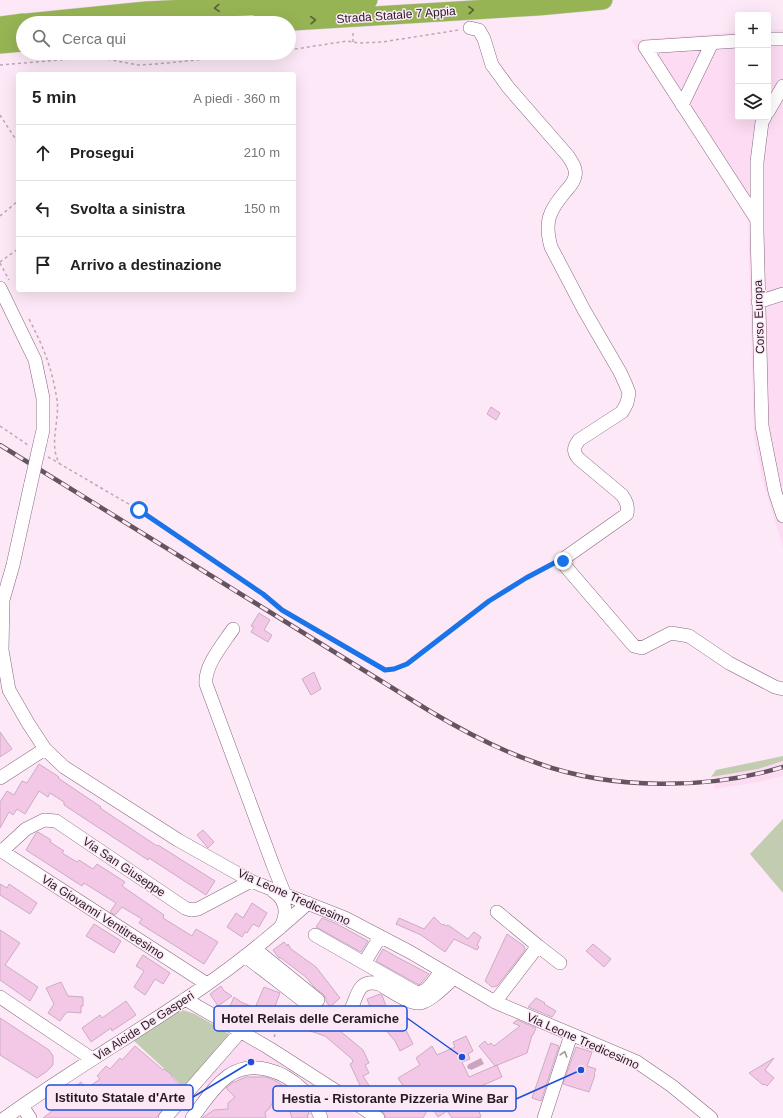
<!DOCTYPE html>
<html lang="it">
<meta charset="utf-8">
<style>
:root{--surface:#fff;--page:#f6f6f6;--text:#222;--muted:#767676;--line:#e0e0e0}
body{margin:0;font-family:Helvetica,sans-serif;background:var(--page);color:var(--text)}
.controls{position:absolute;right:12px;top:12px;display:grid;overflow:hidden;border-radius:4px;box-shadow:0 4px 16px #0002}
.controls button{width:36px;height:36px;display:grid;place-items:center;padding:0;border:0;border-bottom:1px solid var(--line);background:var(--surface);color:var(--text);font:20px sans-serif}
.stop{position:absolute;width:12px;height:12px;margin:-9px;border:3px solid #1a73e8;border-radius:50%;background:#fff}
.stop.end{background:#1a73e8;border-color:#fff;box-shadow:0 1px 4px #0008}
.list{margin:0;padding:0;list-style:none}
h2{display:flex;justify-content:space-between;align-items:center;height:52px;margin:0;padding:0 16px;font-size:17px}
h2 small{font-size:13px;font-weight:400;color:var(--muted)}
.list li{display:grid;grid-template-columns:26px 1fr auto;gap:12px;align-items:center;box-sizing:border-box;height:56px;padding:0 16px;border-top:1px solid var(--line)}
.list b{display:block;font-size:15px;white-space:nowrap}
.list em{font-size:13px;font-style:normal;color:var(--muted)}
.icon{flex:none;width:22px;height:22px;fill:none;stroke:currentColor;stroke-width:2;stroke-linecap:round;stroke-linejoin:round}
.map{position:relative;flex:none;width:783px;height:1118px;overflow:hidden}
.search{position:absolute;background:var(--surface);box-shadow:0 4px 16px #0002;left:16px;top:16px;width:280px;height:44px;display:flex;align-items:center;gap:10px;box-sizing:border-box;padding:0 14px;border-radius:22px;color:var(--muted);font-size:15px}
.panel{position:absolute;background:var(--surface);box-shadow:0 4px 16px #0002;left:16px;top:72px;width:280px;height:220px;border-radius:4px}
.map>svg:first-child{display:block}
.built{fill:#fddcf3}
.green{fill:#c2ccb1}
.water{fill:#cca3c1}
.building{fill:#f3c8e7;stroke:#ccacc2}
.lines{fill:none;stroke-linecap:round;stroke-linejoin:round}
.minor-casing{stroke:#86687e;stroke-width:14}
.highway-casing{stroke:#d8d6d7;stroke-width:20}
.path{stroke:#b9a8b4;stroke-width:1.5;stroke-dasharray:3 3;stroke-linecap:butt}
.minor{stroke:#fff;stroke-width:13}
.highway{stroke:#97b454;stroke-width:19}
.rail-casing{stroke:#63545f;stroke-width:4.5}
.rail{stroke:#fce8f6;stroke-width:3;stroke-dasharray:9;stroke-linecap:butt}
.minor-bridge-casing{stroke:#86687e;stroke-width:14;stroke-linecap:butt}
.minor-bridge{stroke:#fff;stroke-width:13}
.oneway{stroke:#595f39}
.oneway2{stroke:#9d989c}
.route{stroke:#1a73e8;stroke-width:5}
.labels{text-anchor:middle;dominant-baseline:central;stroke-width:3;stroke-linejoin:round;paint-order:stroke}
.street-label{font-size:12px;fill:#261a23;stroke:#fce8f6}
.leader{fill:none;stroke:#1d4ed8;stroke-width:1.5}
.callout-dot{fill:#1d4ed8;stroke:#fce8f6;stroke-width:1.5}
.callout{fill:#fce8f6;stroke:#1d4ed8;stroke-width:1.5}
.callout-label{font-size:13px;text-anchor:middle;font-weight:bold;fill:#261a23}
</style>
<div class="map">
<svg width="783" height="1118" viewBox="0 0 783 1118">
<rect width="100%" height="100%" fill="#fce8f6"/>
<path class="built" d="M783 29V547L763 482 754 438 748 220 726 183 631 40 738 32V117H768V30Z
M783 759V776L758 782 714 789 715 771 757 765Z
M242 1041 249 1042 360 1118H184L199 1101 197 1093 207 1091 206 1082Z"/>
<path class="green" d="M783 756V761L758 769 711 777 716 770Z
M783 819V893L750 854Z
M180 1009 195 1014 229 1034 184 1087 132 1039Z"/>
<path class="water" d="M481 1058 484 1064 471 1070 470 1069H468L467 1066 469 1064Z"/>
<path class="building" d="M491 407 500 413 496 420 487 414Z
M259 613 270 620 264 630 272 635 268 642 251 632 254 627 251 626Z
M314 672 321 689 311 695 302 679Z
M0 732 12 749 0 757Z
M39 764 59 777 58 778 101 807 100 808 157 846 158 845 215 881 206 895 149 858 148 860 64 805V802L50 793 48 797 39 791 25 814 17 809 13 815 9 812 0 828V802L7 791 14 795 22 781 27 783Z
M203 830 214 842 208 848 197 835Z
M38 832 51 840 50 842 64 851 62 853 77 862 79 860 93 869 97 864 125 882 122 886 164 915 163 918 192 936 196 929 218 942 204 964 139 923 142 919 122 907 115 915 110 912 116 903 84 883 82 886 26 850 36 833Z
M0 884 7 888 9 884 37 903 30 914 0 895Z
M252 903 267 913 259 927 253 924 247 933 245 932 242 937 227 927 236 913 243 918Z
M434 917 442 925 443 924 446 926 448 925 468 939 474 932 481 937 477 945 479 947 477 950 454 939 445 952 421 935 396 924 399 918 424 929Z
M322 918 337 924 368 941 361 952 316 927Z
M94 924 121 941 114 953 86 936Z
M0 930 20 943 5 965 38 987 30 1001 0 980Z
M507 934 524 946 525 950 497 986 492 987 485 981Z
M284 942 287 946 288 944 291 949 316 967 340 998 330 1007 326 1001V998L323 994 314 987 306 977 281 958H279L273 950Z
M593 944 611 959 604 967 586 951Z
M383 949 395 956 429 974 422 982 419 985 376 961Z
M143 955 170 973 163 984 155 979 145 995 134 987 144 971 136 966Z
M61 982 68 996 83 997V1006H81V1013L68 1012 65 1014 60 1021 48 1013 54 1004 46 988Z
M221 986 224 991 232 996 218 1006 210 994Z
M264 987 280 993 272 1014 279 1017 274 1031 227 1013 234 997 241 1002 255 1008Z
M380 994 382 995 387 1009 407 1032 413 1044 400 1051 395 1041 373 1015 367 999Z
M536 998 545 1003 544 1004 556 1011 552 1017 528 1007Z
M126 1001 136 1015 112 1031 111 1028 91 1042 82 1028 100 1015 102 1018Z
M294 1007 305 1014 325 1023 333 1025 363 1050 369 1063 365 1065 369 1073 363 1076 377 1098 386 1110 403 1097 401 1095 407 1092 398 1078 420 1065 416 1058 432 1046 437 1055 455 1047 453 1042 466 1036 473 1051 468 1054 470 1059 462 1062 469 1077 497 1065 502 1077 474 1089 485 1107 479 1111 481 1117 477 1118H452L447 1111 438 1117 430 1105 423 1118H386L383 1112 370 1104 364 1094 350 1064 353 1062 352 1059 325 1036 295 1026 296 1025 286 1019Z
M0 1018 49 1050 53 1056V1065L46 1072 37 1078 0 1055Z
M517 1020 536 1028 533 1035H532L527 1053 495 1066 479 1046 485 1041 488 1045 491 1043 494 1046 520 1026 513 1023Z
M551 1043 559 1046 541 1101 532 1098Z
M135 1046 163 1070 164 1069 172 1075 171 1076 182 1086 156 1118H43L59 1106 61 1108 75 1097 70 1091 81 1082 86 1089 100 1079 97 1076 106 1066 110 1069 120 1058 122 1060Z
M576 1047 592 1052 587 1066 596 1069 594 1074 595 1075 589 1092 563 1084Z
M774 1058 765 1070 774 1078 767 1086 764 1084 763 1085 749 1073Z
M246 1077H266L274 1080 290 1090 300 1098 307 1107 309 1114 307 1115 308 1118H292L289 1109 276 1096 269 1109 265 1112 266 1118H202L214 1110 228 1109V1103L235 1097 226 1088 232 1083Z"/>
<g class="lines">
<defs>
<path id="minor" d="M470 28 479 30 484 39 492 65 508 87 568 156C572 162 577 169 575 176 574 183 569 187 565 192 549 211 544 222 551 247L584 310 620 372 626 385 629 393 627 403 622 412 579 440C573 448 573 452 579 459L622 495C627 502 628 506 627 514L566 557 563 561 566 567 634 646 642 648 671 633 689 636 729 663 775 687 783 689
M768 39H783
M738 41 645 47 757 220
M682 105 712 43
M768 112 783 86
M765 117 762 122 757 162V231L762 426 775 492 783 516
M0 288 35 360 43 398V430L40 443
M758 302 783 294
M31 483 13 565 3 600 2 650 9 690 28 723 45 749 64 767 178 840 251 881 345 918 410 952 495 1002 637 1062 672 1086 711 1118
M233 629C223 644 204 666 206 684L273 865 285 895
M0 778 45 749
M0 850 207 984
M2 851 26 829 44 820 56 821 185 908 191 910 198 909 251 881
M273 891C287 900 288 914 280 928
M497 912 538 946
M315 935 364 963 380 937
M255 949 318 1000
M245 956 310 1006C370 1047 340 973 379 984 388 989 409 1004 419 1003 429 1003 446 985 454 978
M364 963 417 993C428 993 435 979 441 971
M0 997 92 1059
M185 999 269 1048 378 1118
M495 1002 538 946 560 963
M22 1106 30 1118
M5 1118C70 1071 140 1031 206 985 242 960 275 933 308 903
M165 1118 241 1031
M192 1118C203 1104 213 1087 228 1076 252 1059 284 1071 303 1090 311 1097 317 1108 321 1118
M544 1118 571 1035"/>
<path id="highway" d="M27 23 146 11 368 0
M260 23 538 6 603 0
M0 26 23 23
M0 44 23 42"/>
</defs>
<use href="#minor" class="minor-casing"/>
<use href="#highway" class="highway-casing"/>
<path class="path" d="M353 42V32
M289 50 347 41 359 43 382 42 459 30
M0 65 96 57 138 65 157 64 264 53
M0 115 18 143
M0 216 18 201
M0 262 18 249
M0 263 9 280
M29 319C44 348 52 368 57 400 60 421 48 446 60 464L139 510 215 561 263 594 282 610 385 670 394 669 407 664 489 601 526 578 552 564
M0 426 28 445
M48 457 59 463
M274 1037 289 1004"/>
<use href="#minor" class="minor"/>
<use href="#highway" class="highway"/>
<defs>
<path id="rail" d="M0 445 428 710C463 731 499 750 537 763 612 790 707 790 783 767"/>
</defs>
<use href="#rail" class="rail-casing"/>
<use href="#rail" class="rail"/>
<defs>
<path id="minor-bridge" d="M31 483 40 443"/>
</defs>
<use href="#minor-bridge" class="minor-bridge-casing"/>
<use href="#minor-bridge" class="minor-bridge"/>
</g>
<defs><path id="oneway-chevron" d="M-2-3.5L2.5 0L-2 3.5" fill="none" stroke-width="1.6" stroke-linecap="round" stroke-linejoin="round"/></defs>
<g class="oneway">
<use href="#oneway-chevron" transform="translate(217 8) rotate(177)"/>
<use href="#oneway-chevron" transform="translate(471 10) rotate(-4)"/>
<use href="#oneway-chevron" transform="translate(313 20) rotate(-4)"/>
</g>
<use class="oneway2" href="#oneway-chevron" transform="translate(564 1054) rotate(-72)"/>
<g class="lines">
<path class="route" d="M139 510 263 594 282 610 385 670 394 669 407 664 489 601 526 578 558 561H563"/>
</g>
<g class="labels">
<g class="street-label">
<text transform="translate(396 15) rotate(-4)">Strada Statale 7 Appia</text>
<text transform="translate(759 317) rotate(-92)">Corso Europa</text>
<text transform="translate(124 867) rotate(34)">Via San Giuseppe</text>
<text transform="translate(294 897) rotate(24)">Via Leone Tredicesimo</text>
<text transform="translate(103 917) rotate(33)">Via Giovanni Ventitreesimo</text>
<text transform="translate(144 1026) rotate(-33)">Via Alcide De Gasperi</text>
<text transform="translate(583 1041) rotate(24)">Via Leone Tredicesimo</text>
</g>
</g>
<path class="leader" d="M462 1057L407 1018M251 1062L193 1097M581 1070L516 1099"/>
<g class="callout-dot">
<circle cx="462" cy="1057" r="4"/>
<circle cx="251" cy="1062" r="4"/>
<circle cx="581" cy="1070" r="4"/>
</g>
<g class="callout">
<rect x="214" y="1006" width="193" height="25" rx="4"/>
<rect x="46" y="1085" width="147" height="25" rx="4"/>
<rect x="273" y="1086" width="243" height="25" rx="4"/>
</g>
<g class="callout-label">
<text x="310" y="1023">Hotel Relais delle Ceramiche</text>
<text x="120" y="1102">Istituto Statale d'Arte</text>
<text x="395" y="1103">Hestia - Ristorante Pizzeria Wine Bar</text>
</g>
</svg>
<div class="controls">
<button>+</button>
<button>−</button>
<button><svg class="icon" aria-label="layers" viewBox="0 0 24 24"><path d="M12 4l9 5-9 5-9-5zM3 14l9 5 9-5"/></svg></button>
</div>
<div class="stop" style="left:139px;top:510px"></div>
<div class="stop end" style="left:563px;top:561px"></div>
<div class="search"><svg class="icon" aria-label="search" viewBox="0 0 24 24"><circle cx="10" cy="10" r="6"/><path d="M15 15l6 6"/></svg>Cerca qui</div>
<section class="panel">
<h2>5 min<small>A piedi · 360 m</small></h2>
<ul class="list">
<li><svg class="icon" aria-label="ahead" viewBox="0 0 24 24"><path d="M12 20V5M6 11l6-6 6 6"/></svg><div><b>Prosegui</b></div><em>210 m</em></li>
<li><svg class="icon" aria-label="left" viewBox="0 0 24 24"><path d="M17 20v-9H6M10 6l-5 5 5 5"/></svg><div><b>Svolta a sinistra</b></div><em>150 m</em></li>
<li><svg class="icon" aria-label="arrive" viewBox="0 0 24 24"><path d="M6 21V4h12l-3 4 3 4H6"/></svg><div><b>Arrivo a destinazione</b></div></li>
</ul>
</section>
</div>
